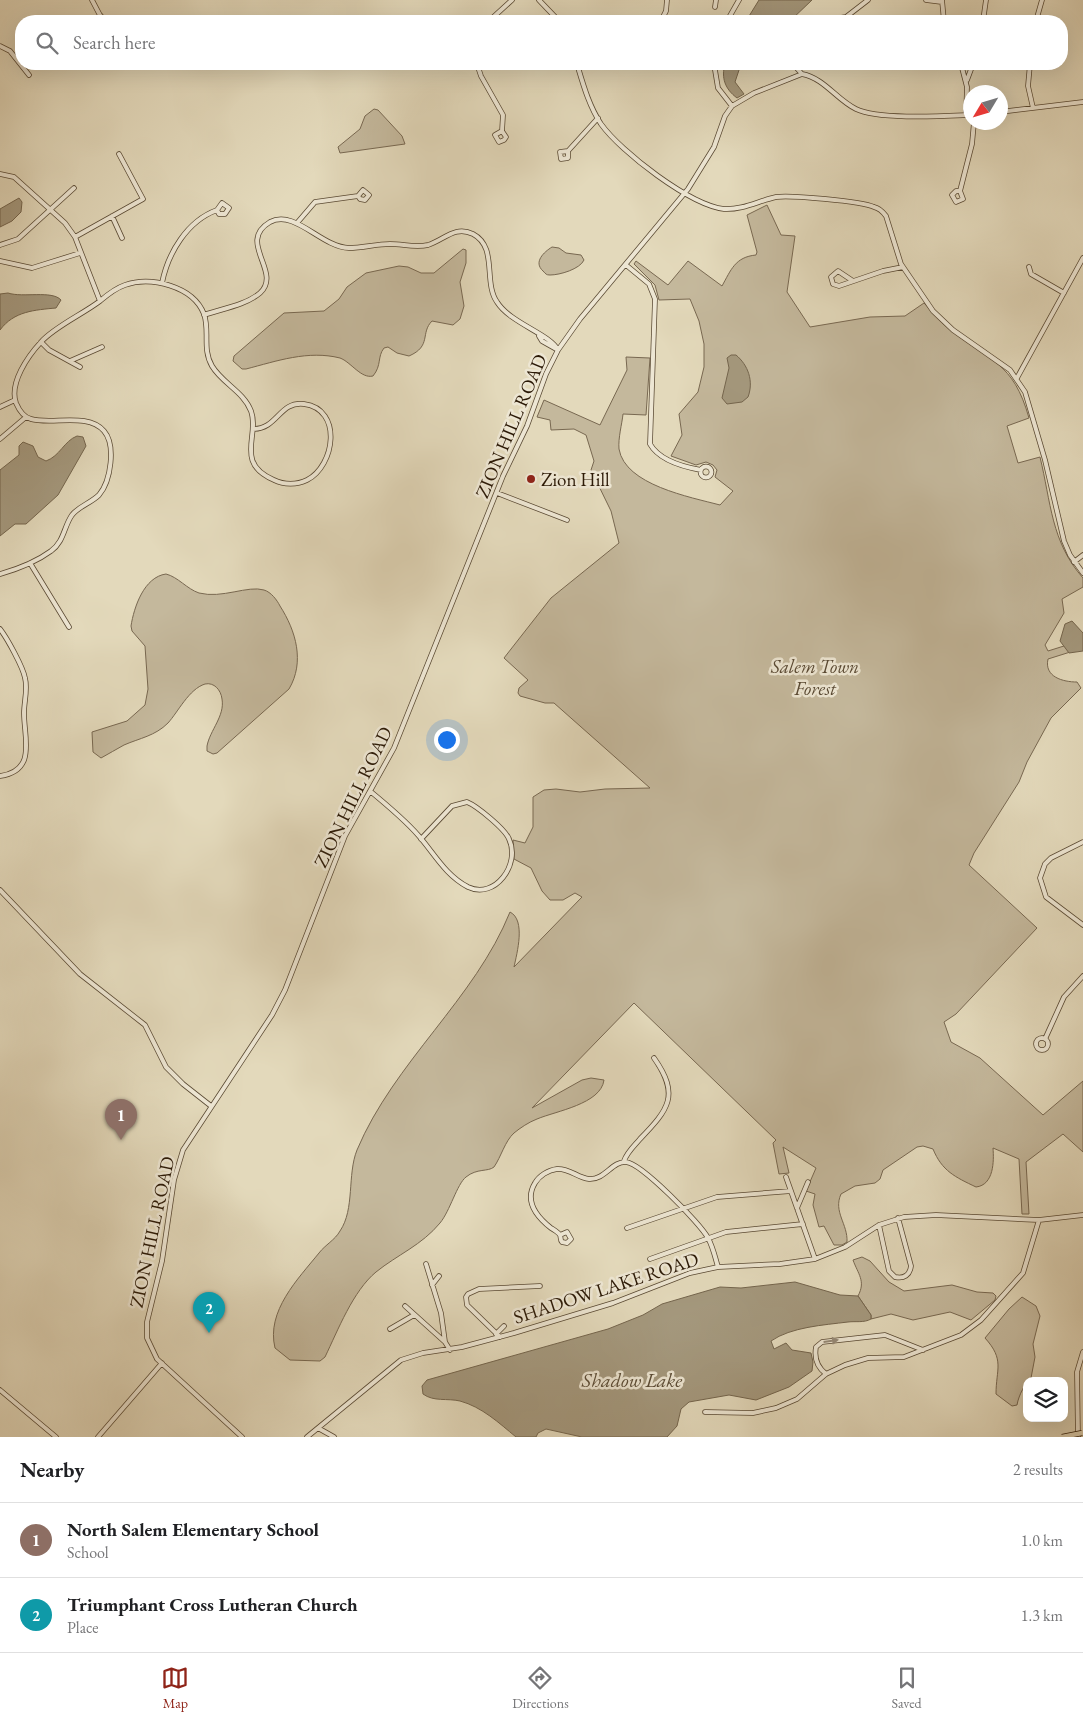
<!DOCTYPE html>
<style>
:root{--surface:#fff;--page:#f6f6f6;--text:#202124;--muted:#757577;--line:#e0e0e0;--accent:#8f2418}
body{margin:0;font-family:"EB Garamond",serif;background:var(--page);color:var(--text)}
.controls{position:absolute;right:15px;bottom:15px;display:grid;overflow:hidden;border-radius:10px;box-shadow:0 5px 20px #0002}
.controls button{width:45px;height:45px;display:grid;place-items:center;padding:0;border:0;border-bottom:1px solid var(--line);background:var(--surface);color:var(--text);font:25px sans-serif}
.compass{position:absolute;left:963px;top:85px;width:45px;height:45px;border-radius:50%;background:var(--surface);box-shadow:0 5px 20px #0002;rotate:232deg}
.you{position:absolute;left:446px;top:739px;width:18px;height:18px;margin:-12px;border:4px solid #fff;border-radius:50%;background:#1a73e8;box-shadow:0 0 0 8px #1a73e833}
.badge{display:grid;place-items:center;width:32px;height:32px;border-radius:50%;background:var(--accent);color:#fff;font-size:16px;font-weight:700}
.pin{position:absolute;translate:-50% -41px;filter:drop-shadow(0 1px 2px #0008)}
.pin::after{content:'';position:absolute;top:26px;width:18px;height:15px;background:inherit;clip-path:polygon(0 0,100% 0,50% 100%)}
.list{margin:0;padding:0;list-style:none}
h2{display:flex;justify-content:space-between;align-items:center;height:65px;margin:0;padding:0 20px;font-size:21px}
h2 small{font-size:16px;font-weight:400;color:var(--muted)}
.list li{display:grid;grid-template-columns:32px 1fr auto;gap:15px;align-items:center;box-sizing:border-box;height:75px;padding:0 20px;border-top:1px solid var(--line)}
.list b{display:block;font-size:19px;white-space:nowrap}
.list p{margin:0;font-size:16px;white-space:nowrap;color:var(--muted)}
.list em{font-size:16px;font-style:normal;color:var(--muted)}
.icon{flex:none;width:28px;height:28px;fill:none;stroke:currentColor;stroke-width:2;stroke-linecap:round;stroke-linejoin:round}
.map{position:relative;flex:none;width:1083px;height:1437px;overflow:hidden}
.search{position:absolute;background:var(--surface);box-shadow:0 5px 20px #0002;left:15px;right:15px;top:15px;height:55px;display:flex;align-items:center;gap:12px;box-sizing:border-box;padding:0 18px;border-radius:20px;color:var(--muted);font-size:19px}
.sheet{height:215px;background:var(--surface)}
nav{display:flex;justify-content:space-around;align-items:center;box-sizing:border-box;height:70px;border-top:1px solid var(--line);background:var(--surface);font-size:14px;color:var(--muted)}
nav a{display:grid;justify-items:center;gap:2px}
nav .on{color:var(--accent)}
.map>svg:first-child{display:block}
.green{fill:#c4b89c;stroke:#786851}
.water{fill:#a4987d;stroke:#74654d}
.lines{fill:none;stroke-linecap:round;stroke-linejoin:round}
.minor-casing{stroke:#594933;stroke-width:5.5}
.minor{stroke:#ede6d3;stroke-width:4}
.major-bridge-casing{stroke:#2b1906;stroke-width:6;stroke-linecap:butt}
.major-bridge{stroke:#e3d9bb;stroke-width:4.5}
.oneway{fill:#968a77}
.poi-dot{fill:#8f2418;stroke:#ede6d3;stroke-width:2}
.labels{text-anchor:middle;dominant-baseline:central;stroke-width:5;stroke-linejoin:round;paint-order:stroke}
.street-label{font-size:19px;fill:#2b1906;stroke:#ede6d3}
.poi-label{font-size:19px;fill:#2b1906;stroke:#ede6d3;text-anchor:start}
.park-label{font-size:19px;font-style:italic;fill:#594933;stroke:#ede6d3}
.water-label{font-size:20px;font-style:italic;fill:#5b4c36;stroke:#ede6d3}
</style>
<div class="map">
<svg width="1083" height="1437" viewBox="0 0 1083 1437">
<rect width="100%" height="100%" fill="#e3d9bb"/>
<filter id="stains"><feTurbulence type="fractalNoise" baseFrequency=".004" numOctaves="4"/><feColorMatrix values="0 0 0 0 .2 0 0 0 0 .09 0 0 0 0 .02 0 0 0 .5 -.17"/></filter>
<radialGradient id="worn" r=".72"><stop offset=".6" stop-color="#630" stop-opacity="0"/><stop offset="1" stop-color="#630" stop-opacity=".3"/></radialGradient>
<path class="green" d="M374 109 378 110 402 136 405 144 340 153 338 147 360 129 365 116Z
M767 205 781 235 795 236 787 292 810 327 870 317 905 316 924 303C932 311 939 321 948 328 990 362 1013 361 1029 418L1007 426 1018 463 1040 457C1051 502 1051 542 1083 578V587L1062 599 1064 613 1045 645 1048 651 1083 640V648L1048 659C1044 677 1063 682 1077 682L1081 688 1051 718 1027 762 1019 782 974 853 969 865 1037 928 956 1014 944 1022 951 1042 980 1058 1043 1115 1083 1081V1152L1063 1134 1026 1162 1029 1214H1022L1019 1159 993 1148C994 1161 994 1185 976 1187 955 1177 942 1171 933 1149L923 1146 917 1147 883 1170 880 1179 875 1183 855 1186 841 1194C833 1212 848 1224 847 1242L842 1245H834L824 1226 819 1227 813 1205 815 1194 806 1191 816 1168 783 1147 789 1173 779 1174 773 1143 776 1140 634 1003 532 1108 582 1080 591 1078 604 1080C601 1104 556 1111 537 1119 529 1122 520 1128 514 1133 505 1141 501 1157 494 1167 488 1172 477 1168 466 1177 457 1184 450 1211 440 1223 422 1245 397 1255 376 1272 353 1291 338 1330 325 1357L320 1361 290 1360 275 1348C266 1311 298 1279 319 1253 325 1245 335 1240 340 1231 355 1209 347 1175 357 1150 394 1062 475 999 510 912 526 920 517 953 514 967L582 897 575 893 563 900H550L542 891 531 868 514 859 513 840 525 843 533 827V797L544 790 556 789 580 792 605 789 650 788 554 703H545L520 696 518 693 519 688 528 680 504 658 551 598 619 543 611 511 591 470 594 461 586 435 574 429 551 430 550 420 537 417 544 400 600 425 627 370 626 357 650 358 646 415 623 414C622 424 618 438 619 449 625 485 690 497 720 505L733 491 715 477 717 470 713 465 706 462 696 465 671 456 682 435 679 414 698 392 704 367V344L699 321 690 299 659 300 655 285 634 264 636 261 668 285 688 261 722 286C731 270 735 257 756 255L757 252 747 215Z
M552 247 559 248 566 253 581 255 584 260C580 269 560 275 550 275 546 275 546 274 543 271 533 262 544 252 552 247Z
M463 249 466 250V263L460 282 464 306 460 319 453 325 432 321C420 333 432 346 409 356L397 353 388 347 384 348C377 357 382 365 373 376 361 379 351 362 340 358 308 350 277 361 246 369H242L233 361 234 356 284 313 324 311 339 299 347 287 366 273 399 266 408 267 421 273H434Z
M166 574C178 577 187 589 199 593 222 599 248 585 264 590 271 592 277 600 280 606 296 631 305 662 289 689L217 753 213 754 207 751V746C210 730 225 716 222 699 221 690 214 682 205 684 189 689 178 712 168 723 155 736 140 738 124 745 116 749 109 754 101 758L93 752 92 732 127 721 145 705 148 689 145 646 132 631 131 626C134 607 144 577 166 574Z
M862 1257 870 1261 889 1282 904 1291 952 1285 977 1292 993 1293 996 1296 995 1300 971 1320 950 1312 913 1320 891 1314 871 1319V1315L858 1296C866 1281 858 1274 853 1260Z
M1022 1297 1036 1306 1040 1316 1033 1344 1035 1357 1031 1378C1025 1384 1019 1394 1017 1405L1012 1406 996 1394C996 1369 1005 1360 985 1338L1009 1309Z"/>
<path class="water" d="M759 0H812L790 21H746Z
M725 64H741L735 82 744 94 737 98C725 89 721 78 725 64Z
M19 198 22 202 21 212 12 221 0 227V209Z
M8 293C23 298 52 290 61 300L56 308C35 310 14 311 0 330V294Z
M731 355H736C748 365 754 381 748 397L742 402 727 404 722 398 729 368 727 358Z
M77 436 83 437 86 446 58 495 26 524H15L0 536V470L19 455V446L23 442 33 446 38 457 46 461C60 456 64 441 77 436Z
M1072 621 1083 633V651L1069 653 1060 641 1065 624Z
M795 1282 840 1295 858 1296 871 1315V1319C864 1323 856 1321 848 1322 824 1325 791 1327 771 1341L774 1349 786 1343 792 1350 811 1353 813 1362 812 1371 789 1387 756 1400 729 1395 689 1402 681 1409 677 1426 667 1437H582L546 1429 538 1433 536 1437H516C499 1423 482 1407 460 1401 447 1398 434 1402 423 1394L422 1386 427 1380 608 1329 643 1315 662 1304 720 1287 741 1288Z"/>
<g class="lines">
<defs>
<path id="minor" d="M92 0 103 21
M539 0 559 21
M926 0 942 2
M942 0 944 21
M715 7 716 0
M93 21 101 16
M489 21 512 0
M661 21 666 11 667 0
M727 21 739 0
M822 21 846 17 868 0
M983 21 986 0
M1036 21 1042 0
M0 46 10 51 29 75
M477 64 481 76 503 115 502 131 506 137 504 140 499 142 495 135 502 131
M577 64C583 84 589 106 601 124 621 152 690 205 724 209 743 210 758 201 776 197 790 195 861 201 874 207 879 208 883 212 886 216L901 264 933 311 953 330 1010 370 1025 392 1045 460 1064 541 1070 555 1083 573
M714 64 718 88 732 106
M793 64 802 74
M961 64 967 87 966 115
M1030 64 1028 86 1033 108
M967 80 973 64
M1000 112 1083 102
M568 151V158L561 159 560 152 568 151 598 118
M0 174 14 177 65 223 75 237 100 301C83 314 54 327 41 342 28 356 9 383 16 403 19 410 23 417 31 419 52 425 88 412 104 431 116 445 111 481 99 495 91 503 79 506 72 515 64 526 64 542 51 551 36 562 18 569 0 574
M960 191H956L952 195 956 202 963 199 960 191 972 144 974 122
M112 216 122 238
M297 223 315 202 358 196 360 199 365 200 369 195 363 190 358 196
M75 237 143 199 119 154
M0 245 18 239 74 188
M0 261 32 268 80 253
M626 265 649 284 655 299 650 444C659 460 684 467 701 470
M1029 267 1031 274 1064 293
M853 281 838 271 831 277 833 284 839 286 883 271 903 267
M162 283C168 253 187 221 217 210L219 214H225L229 208 222 203 217 210
M100 301C107 295 116 288 125 285 151 276 193 286 204 314 210 331 202 349 212 366 222 383 244 392 251 411 260 435 234 463 274 480 284 485 297 485 307 480 335 466 343 409 304 404 279 401 278 429 253 429
M204 315C221 309 246 305 260 293 283 272 236 242 270 222 295 209 321 247 349 248 363 248 376 244 390 244 403 244 415 248 428 245 444 240 455 225 473 234 498 247 483 282 497 302 510 323 550 334 558 350
M539 336 542 341 558 350
M41 342 49 350 80 367
M70 361 102 347
M1017 378 1083 258
M0 407 15 400
M0 439 26 417
M700.5 472a5.5 5.5 0 1 1 11 0a5.5 5.5 0 1 1-11 0Z
M497 493 567 520
M1074 562 1083 555
M30 563 69 627
M0 629C7 638 23 667 25 678 28 689 24 702 24 713 24 738 37 771 0 776
M370 791C387 805 404 819 418 835 434 853 445 875 468 887 495 900 521 864 509 839 505 829 477 806 467 802L452 806 421 839
M1083 842 1051 858 1045 864 1040 878 1046 897 1083 925
M0 890 80 974 145 1025 166 1067 183 1084 211 1106
M1036 1044a6 6 0 1 1 12 0a6 6 0 1 1-12 0Z
M1045 1039 1064 997 1083 976
M624 1161C627 1152 634 1146 640 1139 669 1109 680 1095 654 1058
M786 1177 815 1259
M797 1208 808 1182
M879 1225 889 1271 895 1277C904 1279 910 1275 911 1266L898 1218
M627 1228 717 1197 791 1191
M560 1235 567 1232 571 1239 567 1243 562 1242C560 1240 561 1237 560 1235 559 1233 553 1229 551 1228 537 1217 524 1201 535 1183 539 1176 548 1170 557 1169 569 1168 578 1178 589 1179 605 1180 612 1161 626 1162 641 1163 701 1224 708 1238 713 1247 715 1257 718 1267
M650 1259 726 1232 803 1224
M426 1264 441 1313 445 1342 450 1350
M432 1285 439 1276
M405 1306 445 1342
M390 1329 414 1315
M496 1334 504 1326
M500 1337 467 1305 466 1297 468 1294 479 1289 540 1286
M826 1374C817 1367 814 1358 816 1347L822 1342 885 1335 923 1350
M0 1390 56 1437
M705 1412 753 1413 776 1408 797 1399 826 1374 845 1365 868 1358 904 1357 961 1335 981 1320 1023 1273 1039 1220
M318 1428 334 1437
M98 1437 162 1363
M242 1437 157 1359 147 1338V1322L162 1261 174 1180 183 1150 272 1015 285 990 345 836 394 748 503 476 527 426 546 374 558 350 580 319 688 189 714 147 725 116 732 106 754 93 802 74C824 78 837 100 856 109 878 120 945 116 970 115
M307 1437 401 1360 423 1353 462 1347 514 1333 613 1303 690 1273 718 1267 780 1264 815 1259 845 1247 879 1225 904 1217 936 1215 1039 1220 1083 1215
M1078 1437 1077 1372 1083 1352"/>
</defs>
<use href="#minor" class="minor-casing"/>
<use href="#minor" class="minor"/>
<defs>
<path id="major-bridge" d="M1062 1437 1082 1433"/>
</defs>
<use href="#major-bridge" class="major-bridge-casing"/>
<use href="#major-bridge" class="major-bridge"/>
</g>
<defs><path id="oneway-solid" d="M-6-.8H1V-3.2L6.5 0L1 3.2V.8H-6Z" transform="scale(1.25)"/></defs>
<use class="oneway" href="#oneway-solid" transform="translate(831 1341) rotate(-8)"/>
<circle class="poi-dot" cx="531" cy="479" r="5"/>
<g class="labels">
<g class="street-label">
<text transform="translate(511 426) rotate(-67)">ZION HILL ROAD</text>
<text transform="translate(353 797) rotate(-64)">ZION HILL ROAD</text>
<text transform="translate(152 1232) rotate(-78)">ZION HILL ROAD</text>
<text transform="translate(606 1288) rotate(-18)">SHADOW LAKE ROAD</text>
</g>
<g class="poi-label">
<text x="541" y="479">Zion Hill</text>
</g>
<g class="park-label">
<text x="815" y="666">Salem Town<tspan x="815" dy="22">Forest</tspan></text>
</g>
<g class="water-label">
<text x="632" y="1380">Shadow Lake</text>
</g>
</g>
<rect width="100%" height="100%" filter="url(#stains)"/>
<rect width="100%" height="100%" fill="url(#worn)"/>
</svg>
<div class="controls">
<button><svg class="icon" aria-label="layers" viewBox="0 0 24 24"><path d="M12 4l9 5-9 5-9-5zM3 14l9 5 9-5"/></svg></button>
</div>
<svg class="compass" viewBox="-18 -18 36 36"><path d="M0-13l5 13h-10z" fill="#e53935"/><path d="M0 13l5-13h-10z" fill="#757577"/></svg>
<div class="you"></div>
<div class="pin badge" style="left:121px;top:1140px;background:#8d6e63">1</div>
<div class="pin badge" style="left:209px;top:1333px;background:#0f9aa8">2</div>
<div class="search"><svg class="icon" aria-label="search" viewBox="0 0 24 24"><circle cx="10" cy="10" r="6"/><path d="M15 15l6 6"/></svg>Search here</div>
</div>
<section class="sheet">
<h2>Nearby<small>2 results</small></h2>
<ul class="list">
<li><span class="badge" style="background:#8d6e63">1</span><div><b>North Salem Elementary School</b><p>School</p></div><em>1.0 km</em></li>
<li><span class="badge" style="background:#0f9aa8">2</span><div><b>Triumphant Cross Lutheran Church</b><p>Place</p></div><em>1.3 km</em></li>
</ul>
</section>
<nav>
<a class="on"><svg class="icon" aria-label="map" viewBox="0 0 24 24"><path d="M3 6l6-2 6 2 6-2v14l-6 2-6-2-6 2zM9 4v14M15 6v14"/></svg>Map</a>
<a><svg class="icon" aria-label="directions" viewBox="0 0 24 24"><path d="M12 3l9 9-9 9-9-9zM9 14v-3h6M13 9l2 2-2 2"/></svg>Directions</a>
<a><svg class="icon" aria-label="saved" viewBox="0 0 24 24"><path d="M7 4h10v16l-5-4-5 4z"/></svg>Saved</a>
</nav>
